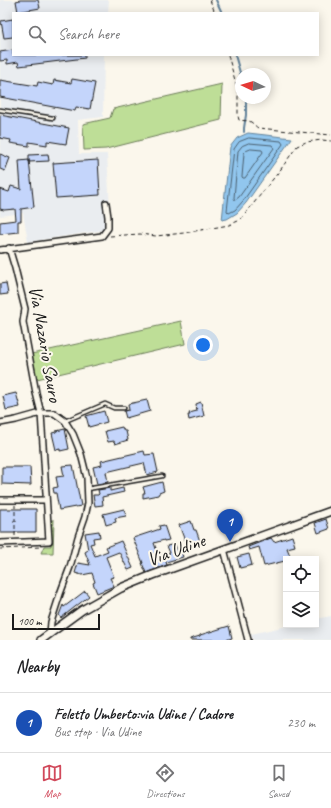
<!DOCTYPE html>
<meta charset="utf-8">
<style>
:root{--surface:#fff;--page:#f6f6f6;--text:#202124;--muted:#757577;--line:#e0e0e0;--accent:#d1495b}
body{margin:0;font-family:Caveat,sans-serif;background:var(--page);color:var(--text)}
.controls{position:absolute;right:12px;bottom:12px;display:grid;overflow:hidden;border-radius:0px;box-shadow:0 2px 10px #0003}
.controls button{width:36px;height:36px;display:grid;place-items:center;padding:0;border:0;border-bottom:1px solid var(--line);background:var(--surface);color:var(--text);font:20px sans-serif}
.compass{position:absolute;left:235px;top:68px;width:36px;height:36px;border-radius:50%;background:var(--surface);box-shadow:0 2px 10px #0003;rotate:274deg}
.scale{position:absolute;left:12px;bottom:10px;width:88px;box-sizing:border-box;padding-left:4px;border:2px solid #1c1c1c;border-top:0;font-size:11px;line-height:14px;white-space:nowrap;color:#1c1c1c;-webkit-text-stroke:3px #fbf7ec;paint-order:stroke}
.you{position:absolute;left:203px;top:345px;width:14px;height:14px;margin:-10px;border:3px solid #fff;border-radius:50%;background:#1a73e8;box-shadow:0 0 0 6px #1a73e833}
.badge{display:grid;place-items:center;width:26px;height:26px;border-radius:50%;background:var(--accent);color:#fff;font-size:13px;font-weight:700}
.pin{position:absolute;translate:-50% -33px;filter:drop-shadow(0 1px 2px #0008)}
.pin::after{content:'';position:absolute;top:21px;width:14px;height:12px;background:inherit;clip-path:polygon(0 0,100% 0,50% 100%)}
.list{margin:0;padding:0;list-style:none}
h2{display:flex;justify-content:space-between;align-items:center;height:52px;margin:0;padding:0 16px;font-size:17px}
h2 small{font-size:13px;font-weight:400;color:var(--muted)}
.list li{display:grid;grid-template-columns:26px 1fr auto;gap:12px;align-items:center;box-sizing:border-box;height:60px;padding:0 16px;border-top:1px solid var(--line)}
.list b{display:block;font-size:15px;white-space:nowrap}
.list p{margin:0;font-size:13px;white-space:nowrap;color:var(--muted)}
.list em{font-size:13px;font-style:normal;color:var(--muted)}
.icon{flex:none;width:22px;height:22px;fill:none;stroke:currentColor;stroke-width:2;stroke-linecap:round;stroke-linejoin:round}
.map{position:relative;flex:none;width:331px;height:640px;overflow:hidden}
.search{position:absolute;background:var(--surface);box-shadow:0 2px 10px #0003;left:12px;right:12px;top:12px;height:44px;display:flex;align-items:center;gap:10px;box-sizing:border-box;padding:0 14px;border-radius:0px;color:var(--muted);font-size:15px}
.sheet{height:112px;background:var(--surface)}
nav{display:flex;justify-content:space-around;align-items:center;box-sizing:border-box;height:56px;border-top:1px solid var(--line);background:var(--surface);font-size:11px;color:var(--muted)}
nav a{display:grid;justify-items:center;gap:2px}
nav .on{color:var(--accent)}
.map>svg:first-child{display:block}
.built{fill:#eaedf0}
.green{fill:#bede97;stroke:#6d7d5a}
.water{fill:#91c6ee;stroke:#62829a}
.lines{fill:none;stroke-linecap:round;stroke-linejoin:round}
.shore{stroke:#4b6070;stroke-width:1}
.stream{stroke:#62829a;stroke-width:2}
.building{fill:#c4d5fb;stroke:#1c1c1c}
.lane-casing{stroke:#1c1c1c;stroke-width:5.5}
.street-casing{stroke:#1c1c1c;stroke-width:8}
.secondary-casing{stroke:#1c1c1c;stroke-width:10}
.path{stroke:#1c1c1c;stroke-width:1;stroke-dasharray:4 3;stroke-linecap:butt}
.lane{stroke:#fbf7ec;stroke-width:2.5}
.street{stroke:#fbf7ec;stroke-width:5}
.secondary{stroke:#fbf7ec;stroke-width:7}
.labels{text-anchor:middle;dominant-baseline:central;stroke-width:4;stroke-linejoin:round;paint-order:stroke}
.street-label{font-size:19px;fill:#1c1c1c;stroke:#fbf7ec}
</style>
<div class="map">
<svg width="331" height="640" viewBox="0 0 331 640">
<rect width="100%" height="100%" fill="#fbf7ec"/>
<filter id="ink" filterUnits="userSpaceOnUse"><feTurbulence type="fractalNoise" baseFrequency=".025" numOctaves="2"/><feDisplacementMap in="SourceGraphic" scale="8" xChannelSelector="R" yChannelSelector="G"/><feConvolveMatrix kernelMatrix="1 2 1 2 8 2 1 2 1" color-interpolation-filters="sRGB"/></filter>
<g filter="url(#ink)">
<path class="built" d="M0 0H109L108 13H13V55H104L103 117 78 120 79 154H107L111 229 28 242 23 213 0 216Z
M331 616V640H253L251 634 291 625H316V619Z"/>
<path class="green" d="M222 84 221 120 106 149 84 150 83 124 110 118 113 109Z
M181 321 185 344 33 380 27 355Z
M51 520H54L53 553H41L44 546H51L50 531H52Z"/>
<path class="water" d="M248 133 292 138 246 203 237 213 227 219 222 220 230 147 237 138Z"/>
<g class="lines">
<path class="shore" d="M249 138 281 141 283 144 243 201 235 210 229 213 227 211 234 149 239 142Z
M249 143 272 145 274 148 239 197 235 200 234 198 238 151 242 146Z
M251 149 262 150 263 152 245 178H243L242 177 244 153 246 151Z"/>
<path class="stream" d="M216 0 222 13
M235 55 241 76
M244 132V128L246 115V98"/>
</g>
<path class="building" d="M20 0H38L40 8 18 12 16 1Z
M13 19V37L4 38 1 21Z
M13 50V55H85V58L19 66 18 62 7 64V60L0 61V52Z
M72 79 95 83 90 109 76 107 75 111 0 97V80L37 86 38 82 53 85 54 80 71 83Z
M0 115 69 128 66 144 47 141V145L29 142V146L10 143 11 140 0 138Z
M0 154 10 158 5 171 0 169Z
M48 154 49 161 29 162V160L34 207 21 209V221H18V232L0 234V222L16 220 15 209 4 210 0 209V189L9 192 11 186 21 189 19 161 29 160V155Z
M98 160 100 195 56 198 53 163Z
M6 283 8 294 0 295V284Z
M16 393 20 407 6 410 3 396Z
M147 400 150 411 126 418 124 411 129 410 128 404Z
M201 402 204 416 189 420 188 415H190L189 413 197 411 196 404Z
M104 411 107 422 89 427 86 416Z
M122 427 124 431H126L128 440 115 444 114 441 108 442 105 431Z
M65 429 69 449 60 451V449L56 450 52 433 56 432V431Z
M144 451 145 455 154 454 158 472 147 475 144 463 106 472 108 482 97 484 93 467 102 465 101 461Z
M73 465 81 506 59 510 56 493H54L53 488 58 487 56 477 64 476 62 466Z
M2 467H30L31 485 2 484Z
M162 482 164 491 159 493 158 495 143 498V493H145L143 487Z
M110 488V491L123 488 124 492 102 497 103 505 95 506 93 495H98L99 494 98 490Z
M0 509H36V532H16V533H0Z
M124 509 126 516 115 518 116 522 106 525 103 514Z
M326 519 329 529 318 533 315 523Z
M191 521 194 530H196L201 544 192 547 189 539 185 541 179 525Z
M164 525 169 540 164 541V540L154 543 159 557 170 553 167 546 175 544 178 552 181 551 183 557 166 562 167 565 146 573 142 563H143L133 538 160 529 159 526Z
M99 531 100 537 93 538 94 543 90 544 95 556 108 551 106 547 121 541 133 568 128 570 119 552 106 557 114 577 110 578 114 586 97 593 93 583 95 582 92 573 82 575 75 573 78 563 90 565 85 552 88 550 85 533Z
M292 536 295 546 287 548 291 558 286 559 285 561 264 566 259 547 249 550 248 547 271 538 274 542Z
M249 554 252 565 240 568 237 557Z
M85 591 89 596 61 618 59 615 63 605 64 607Z
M229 626 232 638 226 640H190V639L200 636V635Z"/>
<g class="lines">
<defs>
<path id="lane" d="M0 110 53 118
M65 421 105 404 114 408H124
M87 489 162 476"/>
<path id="street" d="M0 250 102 236 108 228V217L106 203
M0 423 16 420 41 413H54L65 421 73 434 81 454 87 478 88 503 85 517 78 537 70 567 60 594 51 622 50 633
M0 500H46
M0 543 49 541 41 413 36 393 23 322 25 309 15 268 9 248
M224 549 248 640"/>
<path id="secondary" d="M41 640 82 610 121 588 153 575 331 511"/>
</defs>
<use href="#lane" class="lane-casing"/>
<use href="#street" class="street-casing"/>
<use href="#secondary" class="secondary-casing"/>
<path class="path" d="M210 0 215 13
M228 55 238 91V116L239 120C243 121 248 120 251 122 254 124 255 126 258 128L331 135
M110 236 140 234 156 236 184 233 229 225 238 221 242 218 281 169 297 146 306 142 322 140 331 141
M13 521H18
M15 536V505
M0 549 41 547"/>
<use href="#lane" class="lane"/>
<use href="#street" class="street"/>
<use href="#secondary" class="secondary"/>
</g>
</g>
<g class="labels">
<g class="street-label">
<text transform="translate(45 344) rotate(80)">Via Nazario Sauro</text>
<text transform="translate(176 550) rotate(-20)">Via Udine</text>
</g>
</g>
</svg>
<div class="controls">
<button><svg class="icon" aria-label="locate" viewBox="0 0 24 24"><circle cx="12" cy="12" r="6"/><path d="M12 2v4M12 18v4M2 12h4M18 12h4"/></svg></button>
<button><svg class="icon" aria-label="layers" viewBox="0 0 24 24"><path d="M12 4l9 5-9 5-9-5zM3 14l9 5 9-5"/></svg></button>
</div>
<svg class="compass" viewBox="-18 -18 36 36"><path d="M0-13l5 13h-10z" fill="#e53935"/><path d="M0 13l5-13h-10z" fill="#757577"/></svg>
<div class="scale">100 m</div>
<div class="you"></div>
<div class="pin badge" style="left:230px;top:542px;background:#1a4fb4">1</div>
<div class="search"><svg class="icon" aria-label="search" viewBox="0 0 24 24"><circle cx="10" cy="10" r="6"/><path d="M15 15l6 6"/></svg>Search here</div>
</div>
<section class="sheet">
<h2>Nearby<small></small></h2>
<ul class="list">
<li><span class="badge" style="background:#1a4fb4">1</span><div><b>Feletto Umberto:via Udine / Cadore</b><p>Bus stop · Via Udine</p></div><em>230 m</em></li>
</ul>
</section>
<nav>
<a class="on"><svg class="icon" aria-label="map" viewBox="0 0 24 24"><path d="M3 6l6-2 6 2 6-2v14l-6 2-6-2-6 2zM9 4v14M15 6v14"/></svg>Map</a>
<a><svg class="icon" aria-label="directions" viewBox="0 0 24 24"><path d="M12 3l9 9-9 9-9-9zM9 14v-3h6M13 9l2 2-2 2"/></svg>Directions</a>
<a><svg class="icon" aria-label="saved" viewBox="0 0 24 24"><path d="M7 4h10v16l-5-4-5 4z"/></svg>Saved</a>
</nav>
